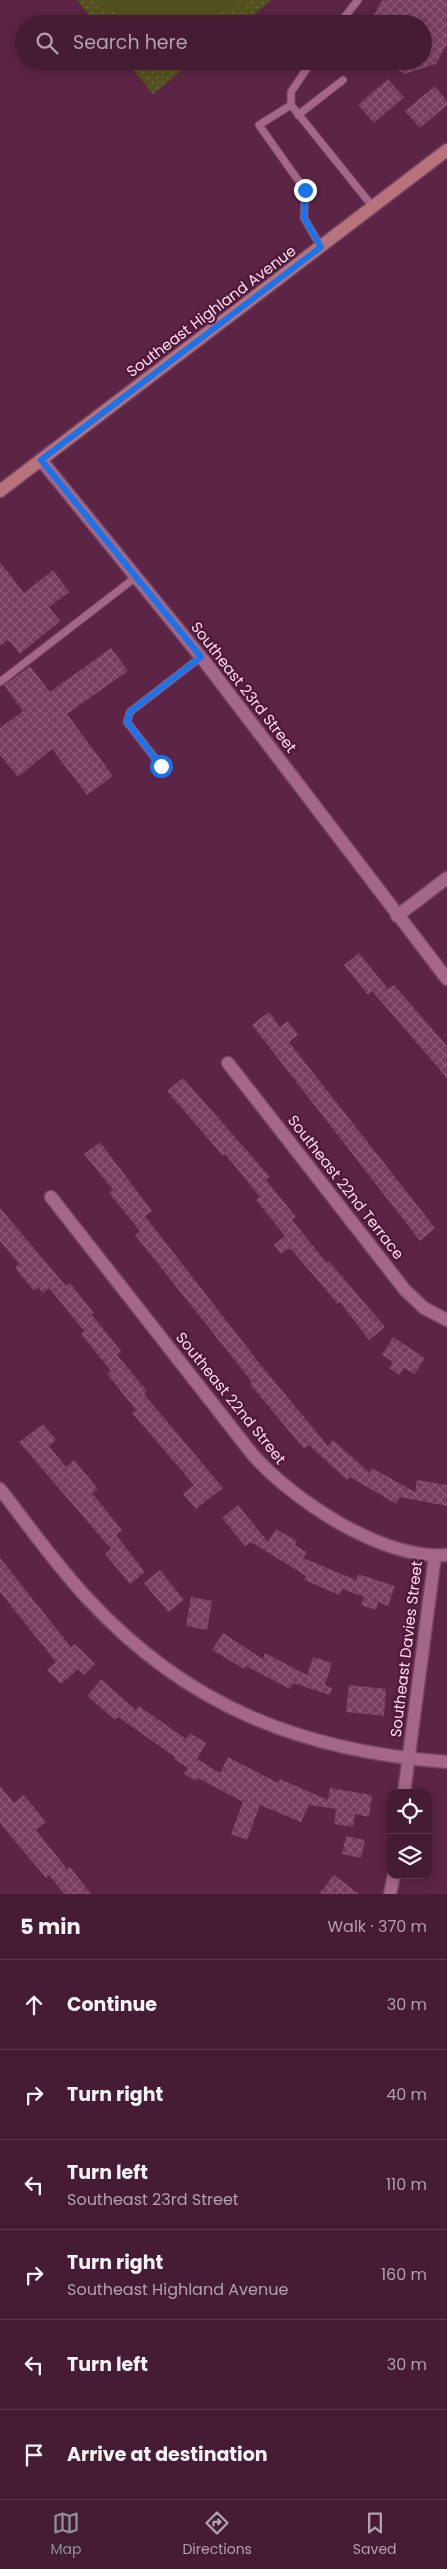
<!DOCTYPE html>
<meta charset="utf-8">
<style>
:root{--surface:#451c34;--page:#4f2940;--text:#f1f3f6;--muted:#b0a1ac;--line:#5d3a4f;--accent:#8c9099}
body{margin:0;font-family:Poppins,sans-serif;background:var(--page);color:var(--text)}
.controls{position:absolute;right:15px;bottom:15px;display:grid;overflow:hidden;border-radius:10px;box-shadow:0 2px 12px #0003}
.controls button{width:45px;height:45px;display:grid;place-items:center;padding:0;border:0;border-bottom:1px solid var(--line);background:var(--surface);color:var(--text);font:25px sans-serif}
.stop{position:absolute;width:15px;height:15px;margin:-11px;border:4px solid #1a73e8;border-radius:50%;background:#fff}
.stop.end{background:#1a73e8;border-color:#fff;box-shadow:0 1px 5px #0008}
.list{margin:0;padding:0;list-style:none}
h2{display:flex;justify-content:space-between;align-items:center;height:65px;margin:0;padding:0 20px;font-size:21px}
h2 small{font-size:16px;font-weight:400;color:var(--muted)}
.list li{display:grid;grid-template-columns:32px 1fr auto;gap:15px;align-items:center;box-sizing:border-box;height:90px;padding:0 20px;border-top:1px solid var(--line)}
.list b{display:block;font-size:19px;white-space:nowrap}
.list p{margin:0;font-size:16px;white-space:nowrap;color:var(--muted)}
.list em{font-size:16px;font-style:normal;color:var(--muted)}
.icon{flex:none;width:28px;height:28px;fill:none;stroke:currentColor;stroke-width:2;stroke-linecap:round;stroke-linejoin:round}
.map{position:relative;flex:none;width:447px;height:1894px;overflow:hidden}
.search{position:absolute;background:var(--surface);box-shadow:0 2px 12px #0003;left:15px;right:15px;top:15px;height:55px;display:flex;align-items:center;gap:12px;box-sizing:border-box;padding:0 18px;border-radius:28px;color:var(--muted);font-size:19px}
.sheet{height:605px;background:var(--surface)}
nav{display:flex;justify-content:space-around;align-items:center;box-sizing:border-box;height:70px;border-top:1px solid var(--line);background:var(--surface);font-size:14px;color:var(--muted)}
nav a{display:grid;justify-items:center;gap:2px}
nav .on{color:var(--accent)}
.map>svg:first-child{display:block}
.park{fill:url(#park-dots)}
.pitch{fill:#53511e}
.building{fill:url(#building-cross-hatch)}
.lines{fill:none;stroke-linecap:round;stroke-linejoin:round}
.lane-casing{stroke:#744461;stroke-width:9}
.street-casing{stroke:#744461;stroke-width:15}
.secondary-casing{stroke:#744461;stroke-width:15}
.lane{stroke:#a56788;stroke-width:7}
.street{stroke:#a56788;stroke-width:12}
.secondary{stroke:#b8727b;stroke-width:12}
.route{stroke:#1a73e8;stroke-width:6}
.labels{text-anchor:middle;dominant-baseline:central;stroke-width:5;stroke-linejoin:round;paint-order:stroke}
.street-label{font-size:15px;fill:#fedaeb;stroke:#511a3b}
</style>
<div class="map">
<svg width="447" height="1894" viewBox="0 0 447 1894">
<defs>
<pattern id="park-dots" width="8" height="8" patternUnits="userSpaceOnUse" patternTransform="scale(1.25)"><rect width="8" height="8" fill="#53511e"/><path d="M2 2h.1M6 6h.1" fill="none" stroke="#6d693f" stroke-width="1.8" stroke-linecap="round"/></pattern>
<pattern id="building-cross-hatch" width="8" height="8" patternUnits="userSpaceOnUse" patternTransform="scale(1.25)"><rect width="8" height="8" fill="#783d5e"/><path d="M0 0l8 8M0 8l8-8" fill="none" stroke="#8c5875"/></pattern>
</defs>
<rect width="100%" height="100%" fill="#5c2545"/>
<path class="park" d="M77 0H272L242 24H96Z
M126 61H194L153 94Z"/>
<path class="pitch" d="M91 0H251C203 26 139 32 91 0Z"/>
<path class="building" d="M382 0H447V44L436 64 405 74 382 61H423V24H369Z
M388 79 404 97 374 123 358 105Z
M435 86 447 101V105L420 128 405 111Z
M0 562 24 593 53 570 69 592 49 607 60 621 20 654 8 640 0 646Z
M111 648 128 671 67 714 113 776 87 795 52 749 18 777 0 755V728L23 711 4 685 30 666 50 692Z
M359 953 388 989 394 985 447 1046V1078L372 991 368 995 344 965Z
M269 1012 280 1027 288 1021 298 1035 289 1042 435 1228 420 1241 252 1025Z
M183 1078 270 1177 266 1180 296 1217 292 1220 327 1263 329 1261 385 1327 369 1340 340 1302 338 1304 290 1248 281 1254 274 1245 285 1236 256 1200 260 1197 225 1154 223 1156 167 1091Z
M100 1142 152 1211 145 1216 260 1364 328 1446 333 1440 370 1473 372 1468 415 1492 417 1480 447 1485V1506L400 1497 396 1504 350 1477 347 1480 309 1445 304 1449 250 1384 252 1382 135 1235 140 1231 109 1193 113 1190 84 1154Z
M0 1208 66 1286 70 1283 94 1313 92 1315 121 1351 117 1355 147 1391 144 1394 223 1488 196 1509 183 1494 194 1485 132 1413 136 1410 107 1374 111 1371 81 1334 84 1331 49 1288 43 1293 38 1287 34 1291 15 1268 19 1264 0 1241Z
M393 1337 425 1358 415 1374 404 1368 399 1375 389 1368 393 1362 382 1355Z
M43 1424 56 1440 49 1446 66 1467 74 1460 98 1489 92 1493 122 1530 116 1535 145 1572 130 1584 105 1554 111 1549 19 1442Z
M238 1505 268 1542 276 1529 297 1541 295 1545 307 1552 303 1558 356 1580 358 1574 395 1586 388 1606 378 1602 376 1610 361 1605 364 1597 342 1589 339 1595 304 1580 306 1576 251 1542 245 1546 222 1518Z
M0 1558 71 1647 75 1644 95 1664 84 1675 78 1669 61 1684 47 1670 56 1662 0 1592Z
M160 1570 184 1600 168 1612 144 1583Z
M191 1597 212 1601 207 1630 186 1626Z
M223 1633 263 1659 265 1653 307 1675 313 1657 332 1663 325 1685 332 1688 330 1695 293 1683 290 1689 246 1666 244 1669 212 1650Z
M101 1679 136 1710 139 1706 186 1739 190 1733 206 1743 197 1759 220 1773 228 1757 278 1783 280 1779 328 1800 330 1788 372 1795 369 1817 355 1814 353 1827 334 1824 336 1809 309 1805 301 1822 260 1805 247 1840 231 1834 243 1802 198 1778 196 1781 184 1774 188 1768 174 1759 175 1757 118 1717 115 1720 87 1696Z
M349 1685 386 1689 384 1716 346 1712Z
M0 1786 14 1803 24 1795 46 1822 36 1830 67 1869 70 1867 91 1894H64L49 1875 46 1878 8 1833 0 1823Z
M346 1836 365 1840 361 1858 342 1854Z
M334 1875 359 1894H319Z"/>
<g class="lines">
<defs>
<path id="lane" d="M339 24 358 0
M291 105V92L312 61
M298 115 343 80
M321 247 304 218 305 190 259 125 291 105 373 207
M0 682 136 577
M161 766 127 722 130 712 201 657"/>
<path id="street" d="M41 460 205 662 447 979
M397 916 447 878
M228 1063 405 1290 424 1308 447 1320
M51 1197 253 1455C294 1501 383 1560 447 1555
M0 1489C29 1526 56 1565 88 1599 188 1707 302 1751 447 1762
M404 1793 435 1556
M390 1894 394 1875"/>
<path id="secondary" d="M0 491 447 150"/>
</defs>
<use href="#lane" class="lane-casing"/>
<use href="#street" class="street-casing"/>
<use href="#secondary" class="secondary-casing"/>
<use href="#lane" class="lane"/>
<use href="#street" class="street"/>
<use href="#secondary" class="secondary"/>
</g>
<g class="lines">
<path class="route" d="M161 766 127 722 130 712 201 657 41 460 321 247 304 218 305 190"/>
</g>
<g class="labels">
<g class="street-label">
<text transform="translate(211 311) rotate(-37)">Southeast Highland Avenue</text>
<text transform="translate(244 687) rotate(52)">Southeast 23rd Street</text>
<text transform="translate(346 1187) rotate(52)">Southeast 22nd Terrace</text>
<text transform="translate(231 1398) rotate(51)">Southeast 22nd Street</text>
<text transform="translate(406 1649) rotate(-83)">Southeast Davies Street</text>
</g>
</g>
</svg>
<div class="controls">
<button><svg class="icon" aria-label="locate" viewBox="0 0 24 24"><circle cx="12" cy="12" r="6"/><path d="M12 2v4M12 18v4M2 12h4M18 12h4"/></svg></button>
<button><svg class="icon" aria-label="layers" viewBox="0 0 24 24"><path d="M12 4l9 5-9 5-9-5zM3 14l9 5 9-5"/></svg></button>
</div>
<div class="stop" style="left:161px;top:766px"></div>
<div class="stop end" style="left:305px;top:190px"></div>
<div class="search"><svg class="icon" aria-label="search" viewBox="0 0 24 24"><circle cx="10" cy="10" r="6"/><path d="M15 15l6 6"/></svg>Search here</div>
</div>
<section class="sheet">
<h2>5 min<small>Walk · 370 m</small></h2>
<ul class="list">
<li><svg class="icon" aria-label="ahead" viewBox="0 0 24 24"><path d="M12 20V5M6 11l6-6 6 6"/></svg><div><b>Continue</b></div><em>30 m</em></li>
<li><svg class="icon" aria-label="right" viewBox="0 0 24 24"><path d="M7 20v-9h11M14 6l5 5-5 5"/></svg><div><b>Turn right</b></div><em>40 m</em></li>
<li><svg class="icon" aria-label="left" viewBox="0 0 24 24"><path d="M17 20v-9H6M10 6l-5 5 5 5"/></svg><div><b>Turn left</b><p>Southeast 23rd Street</p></div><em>110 m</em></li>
<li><svg class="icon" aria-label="right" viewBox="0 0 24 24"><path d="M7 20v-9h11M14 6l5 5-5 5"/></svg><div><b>Turn right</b><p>Southeast Highland Avenue</p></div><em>160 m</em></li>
<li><svg class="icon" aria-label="left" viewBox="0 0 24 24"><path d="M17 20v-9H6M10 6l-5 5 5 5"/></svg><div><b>Turn left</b></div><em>30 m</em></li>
<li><svg class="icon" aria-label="arrive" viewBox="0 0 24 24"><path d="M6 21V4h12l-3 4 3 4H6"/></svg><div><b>Arrive at destination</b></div></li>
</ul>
</section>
<nav>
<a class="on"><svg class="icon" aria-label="map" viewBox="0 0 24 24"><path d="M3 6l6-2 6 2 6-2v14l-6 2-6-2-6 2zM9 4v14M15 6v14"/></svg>Map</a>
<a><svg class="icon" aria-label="directions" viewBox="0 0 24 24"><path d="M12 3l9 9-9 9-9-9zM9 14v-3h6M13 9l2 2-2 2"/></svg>Directions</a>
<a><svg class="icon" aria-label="saved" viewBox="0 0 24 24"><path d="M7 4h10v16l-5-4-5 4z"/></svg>Saved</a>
</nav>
